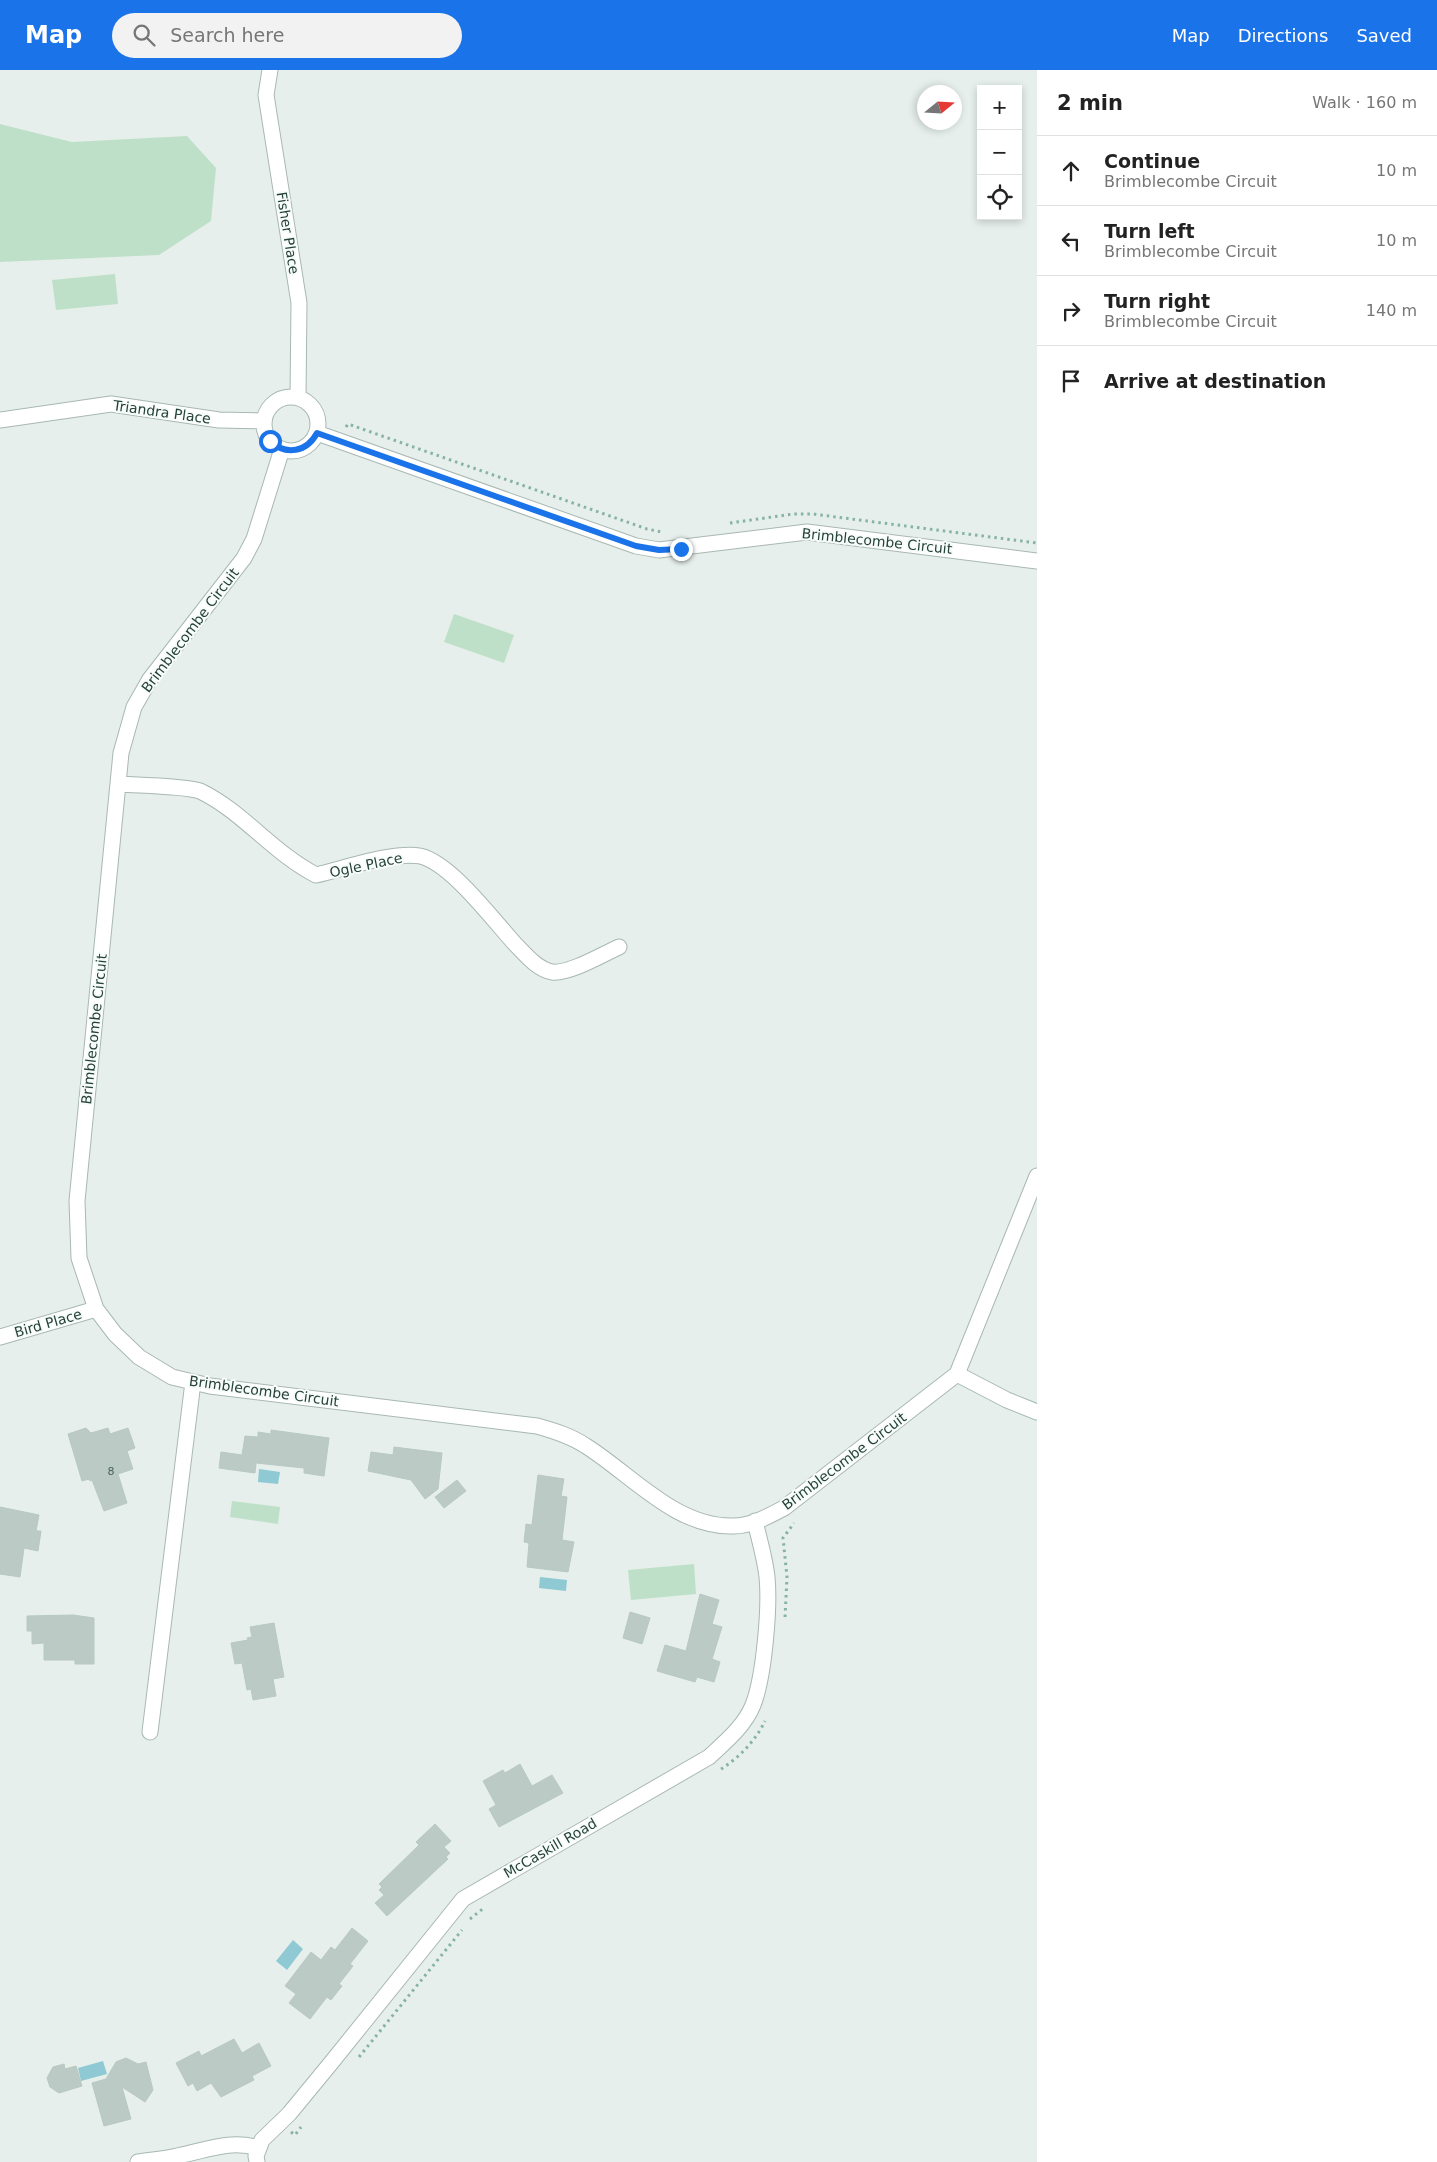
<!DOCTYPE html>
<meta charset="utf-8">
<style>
:root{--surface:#fff;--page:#f2f2f2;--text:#222;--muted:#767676;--line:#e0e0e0;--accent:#1a73e8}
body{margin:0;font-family:"DejaVu Sans",sans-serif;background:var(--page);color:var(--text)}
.controls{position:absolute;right:15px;top:15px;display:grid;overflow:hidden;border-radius:0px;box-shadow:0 2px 8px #0003}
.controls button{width:45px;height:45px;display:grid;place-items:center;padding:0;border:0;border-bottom:1px solid var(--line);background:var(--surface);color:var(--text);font:25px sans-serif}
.compass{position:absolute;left:917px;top:15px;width:45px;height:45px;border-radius:50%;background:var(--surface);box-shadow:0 2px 8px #0003;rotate:72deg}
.stop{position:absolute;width:15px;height:15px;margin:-11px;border:4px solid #1a73e8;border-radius:50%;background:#fff}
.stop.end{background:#1a73e8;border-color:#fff;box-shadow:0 1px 5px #0008}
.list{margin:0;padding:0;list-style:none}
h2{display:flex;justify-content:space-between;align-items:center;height:65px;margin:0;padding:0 20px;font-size:21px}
h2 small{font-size:16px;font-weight:400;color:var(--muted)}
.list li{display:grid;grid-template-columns:32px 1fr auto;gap:15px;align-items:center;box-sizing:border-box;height:70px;padding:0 20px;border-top:1px solid var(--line)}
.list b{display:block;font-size:19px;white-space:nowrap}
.list p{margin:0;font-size:16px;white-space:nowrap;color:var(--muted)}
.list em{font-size:16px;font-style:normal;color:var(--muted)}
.icon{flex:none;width:28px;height:28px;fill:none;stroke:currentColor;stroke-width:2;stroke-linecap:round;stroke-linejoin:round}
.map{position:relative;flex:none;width:1037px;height:2092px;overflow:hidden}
header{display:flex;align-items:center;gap:30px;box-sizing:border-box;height:70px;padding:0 25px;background:var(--accent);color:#fff}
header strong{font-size:24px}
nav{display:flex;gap:28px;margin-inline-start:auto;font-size:18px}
.search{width:350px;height:45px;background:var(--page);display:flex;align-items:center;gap:12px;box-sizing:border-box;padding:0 18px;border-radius:28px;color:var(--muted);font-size:19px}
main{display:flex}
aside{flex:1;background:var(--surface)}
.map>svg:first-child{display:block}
.green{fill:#bfe0c8}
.water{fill:#8ec9d4}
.building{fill:#bbcac4;stroke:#b8c9c2}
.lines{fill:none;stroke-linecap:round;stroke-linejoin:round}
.street-casing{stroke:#a8b8b2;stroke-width:17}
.secondary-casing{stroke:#a4bbb3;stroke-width:17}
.path{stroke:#86b3a5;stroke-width:3;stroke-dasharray:2.5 4;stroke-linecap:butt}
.street{stroke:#fff;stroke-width:15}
.secondary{stroke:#fff;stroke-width:15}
.route{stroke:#1a73e8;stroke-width:6}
.labels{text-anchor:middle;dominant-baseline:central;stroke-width:4;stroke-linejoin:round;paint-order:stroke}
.number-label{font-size:11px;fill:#4a645c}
.street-label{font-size:14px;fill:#24423a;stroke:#f7fbf9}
</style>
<header>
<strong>Map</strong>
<div class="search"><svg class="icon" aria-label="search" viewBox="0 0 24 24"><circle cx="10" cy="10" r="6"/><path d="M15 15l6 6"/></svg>Search here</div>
<nav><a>Map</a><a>Directions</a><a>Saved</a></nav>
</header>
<main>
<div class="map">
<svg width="1037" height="2092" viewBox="0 0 1037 2092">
<rect width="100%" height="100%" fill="#e6efeb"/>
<path class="green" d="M0 54 72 72 187 66 216 98 211 151 159 185 0 192Z
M115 204 118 234 56 240 52 210Z
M454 544 514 565 504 593 444 572Z
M232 1431 280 1437 278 1454 230 1447Z
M694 1494 696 1524 631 1530 628 1500Z"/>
<path class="water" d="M259 1399 280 1402 278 1414 258 1412Z
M540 1507 567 1510 566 1521 539 1518Z
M293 1870 303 1879 287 1900 276 1891Z
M103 1991 107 2004 81 2011 78 1998Z"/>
<path class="building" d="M86 1358 91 1363 108 1358 110 1364 128 1358 135 1378 127 1381 133 1399 118 1404 127 1433 104 1441 92 1410 90 1411 89 1409 82 1411 68 1364Z
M271 1360 329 1368 324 1406 304 1403V1398L256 1393 255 1403 219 1398 221 1382 242 1385 245 1366 258 1367V1362L271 1364Z
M394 1377 442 1383 438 1419 425 1429 411 1410 368 1401 371 1382 393 1385Z
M538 1405 564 1409 561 1426 567 1427 562 1470 574 1472 568 1502 527 1497 529 1473 524 1472 526 1454 532 1455Z
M457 1410 466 1421 444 1438 435 1427Z
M0 1437 39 1445 36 1461H41L38 1481 24 1478 20 1507 0 1504Z
M700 1524 719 1530 712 1554 722 1557 712 1589 720 1592 714 1612 697 1607 695 1612 657 1601 665 1575 686 1581Z
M630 1542 650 1548 642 1574 623 1568Z
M73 1545 94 1548V1594H75V1590H44V1573L32 1574V1561H27V1546Z
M274 1553 284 1607 273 1609 276 1626 253 1630 251 1619 247 1620 242 1593 235 1594 231 1573 248 1570 247 1568 252 1567 250 1557Z
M520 1694 532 1716 552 1705 563 1723 499 1757 489 1739 496 1735 483 1711 503 1700 505 1703Z
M435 1754 451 1771 444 1777 450 1783 446 1787 448 1789 387 1846 375 1833 384 1825 379 1820 382 1817 379 1814 419 1775 416 1772Z
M352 1858 368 1871 350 1894 353 1896 339 1914 342 1916 331 1930 327 1927 310 1949 289 1933 296 1924 285 1916 311 1882 321 1890 331 1877 335 1880Z
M234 1969 242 1983 259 1973 271 1996 252 2006 254 2010 221 2027 211 2013 197 2021 193 2013 188 2016 176 1993 199 1981 201 1986Z
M126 1988 138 1994 146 1992 153 2020 145 2032 122 2017 131 2049 104 2056 92 2013 106 2009 116 1992Z
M64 1994 65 1999 76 1996 82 2016 59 2023 50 2017 47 2008 53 1997Z"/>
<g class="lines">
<defs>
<path id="street" d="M270 0 266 25 299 233 298 327
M264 354a27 27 0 1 1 54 0a27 27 0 1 1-54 0Z
M0 350 111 334 219 350 264 351
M317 363 636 476 659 480 807 462 1037 491
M282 379 254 469 244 488 150 609 134 637 121 683 77 1131 79 1188 96 1239 115 1264 139 1287 172 1307 210 1316 537 1356C555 1361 571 1366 586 1376 632 1405 676 1458 734 1456 751 1456 769 1446 784 1438L957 1304 1037 1106
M119 714C136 715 187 716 200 721 242 741 273 783 316 805 343 799 394 781 420 786 451 793 493 850 516 875 526 885 537 899 552 902 570 904 603 884 619 877
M0 1267 96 1239
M150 1662 193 1312
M138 2092C151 2090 165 2089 177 2086 205 2081 230 2069 258 2078
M257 2092 256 2086 262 2070 289 2044 331 1993 463 1829 709 1687C725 1672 744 1657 753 1635 764 1607 770 1538 767 1507 765 1488 759 1469 755 1451"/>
<path id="secondary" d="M957 1304 1007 1330 1037 1342"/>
</defs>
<use href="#street" class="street-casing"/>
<use href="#secondary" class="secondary-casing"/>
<path class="path" d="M346 357 348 354 647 459 662 462
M730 453 793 444H813L1037 473
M785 1547 787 1507 783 1468 794 1453
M721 1699C739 1688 756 1670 765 1651
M470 1849 485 1837
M359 1987 462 1860
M291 2062 295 2065 301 2057"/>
<use href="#street" class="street"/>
<use href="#secondary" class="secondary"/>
</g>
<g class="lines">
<path class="route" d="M270 371C286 386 307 382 317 363L636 476 659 480 681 479"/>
</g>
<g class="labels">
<g class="number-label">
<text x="111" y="1401">8</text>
</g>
<g class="street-label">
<text transform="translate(288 163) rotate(81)">Fisher Place</text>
<text transform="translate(162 342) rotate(8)">Triandra Place</text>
<text transform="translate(877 471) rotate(6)">Brimblecombe Circuit</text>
<text transform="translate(190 560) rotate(-53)">Brimblecombe Circuit</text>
<text transform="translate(366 795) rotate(-12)">Ogle Place</text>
<text transform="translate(94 959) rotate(-84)">Brimblecombe Circuit</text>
<text transform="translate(48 1253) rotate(-16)">Bird Place</text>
<text transform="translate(264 1321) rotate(8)">Brimblecombe Circuit</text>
<text transform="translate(844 1391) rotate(-37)">Brimblecombe Circuit</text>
<text transform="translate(550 1778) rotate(-30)">McCaskill Road</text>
</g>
</g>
</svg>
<div class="controls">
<button>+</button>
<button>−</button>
<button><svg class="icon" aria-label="locate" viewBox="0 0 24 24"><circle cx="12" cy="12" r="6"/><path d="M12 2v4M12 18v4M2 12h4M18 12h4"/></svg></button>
</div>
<svg class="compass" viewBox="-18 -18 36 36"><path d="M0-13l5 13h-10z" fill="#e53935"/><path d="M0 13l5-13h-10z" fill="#767676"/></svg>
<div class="stop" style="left:270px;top:371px"></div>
<div class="stop end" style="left:681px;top:479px"></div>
</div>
<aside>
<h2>2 min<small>Walk · 160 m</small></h2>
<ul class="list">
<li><svg class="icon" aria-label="ahead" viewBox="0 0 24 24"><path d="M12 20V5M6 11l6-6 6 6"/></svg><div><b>Continue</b><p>Brimblecombe Circuit</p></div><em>10 m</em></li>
<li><svg class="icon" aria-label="left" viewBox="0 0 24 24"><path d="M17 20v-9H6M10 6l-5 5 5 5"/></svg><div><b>Turn left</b><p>Brimblecombe Circuit</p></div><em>10 m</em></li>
<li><svg class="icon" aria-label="right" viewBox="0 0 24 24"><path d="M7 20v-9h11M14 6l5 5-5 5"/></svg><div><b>Turn right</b><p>Brimblecombe Circuit</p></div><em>140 m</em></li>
<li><svg class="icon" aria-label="arrive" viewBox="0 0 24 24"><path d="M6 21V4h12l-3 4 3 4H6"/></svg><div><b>Arrive at destination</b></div></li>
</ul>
</aside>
</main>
